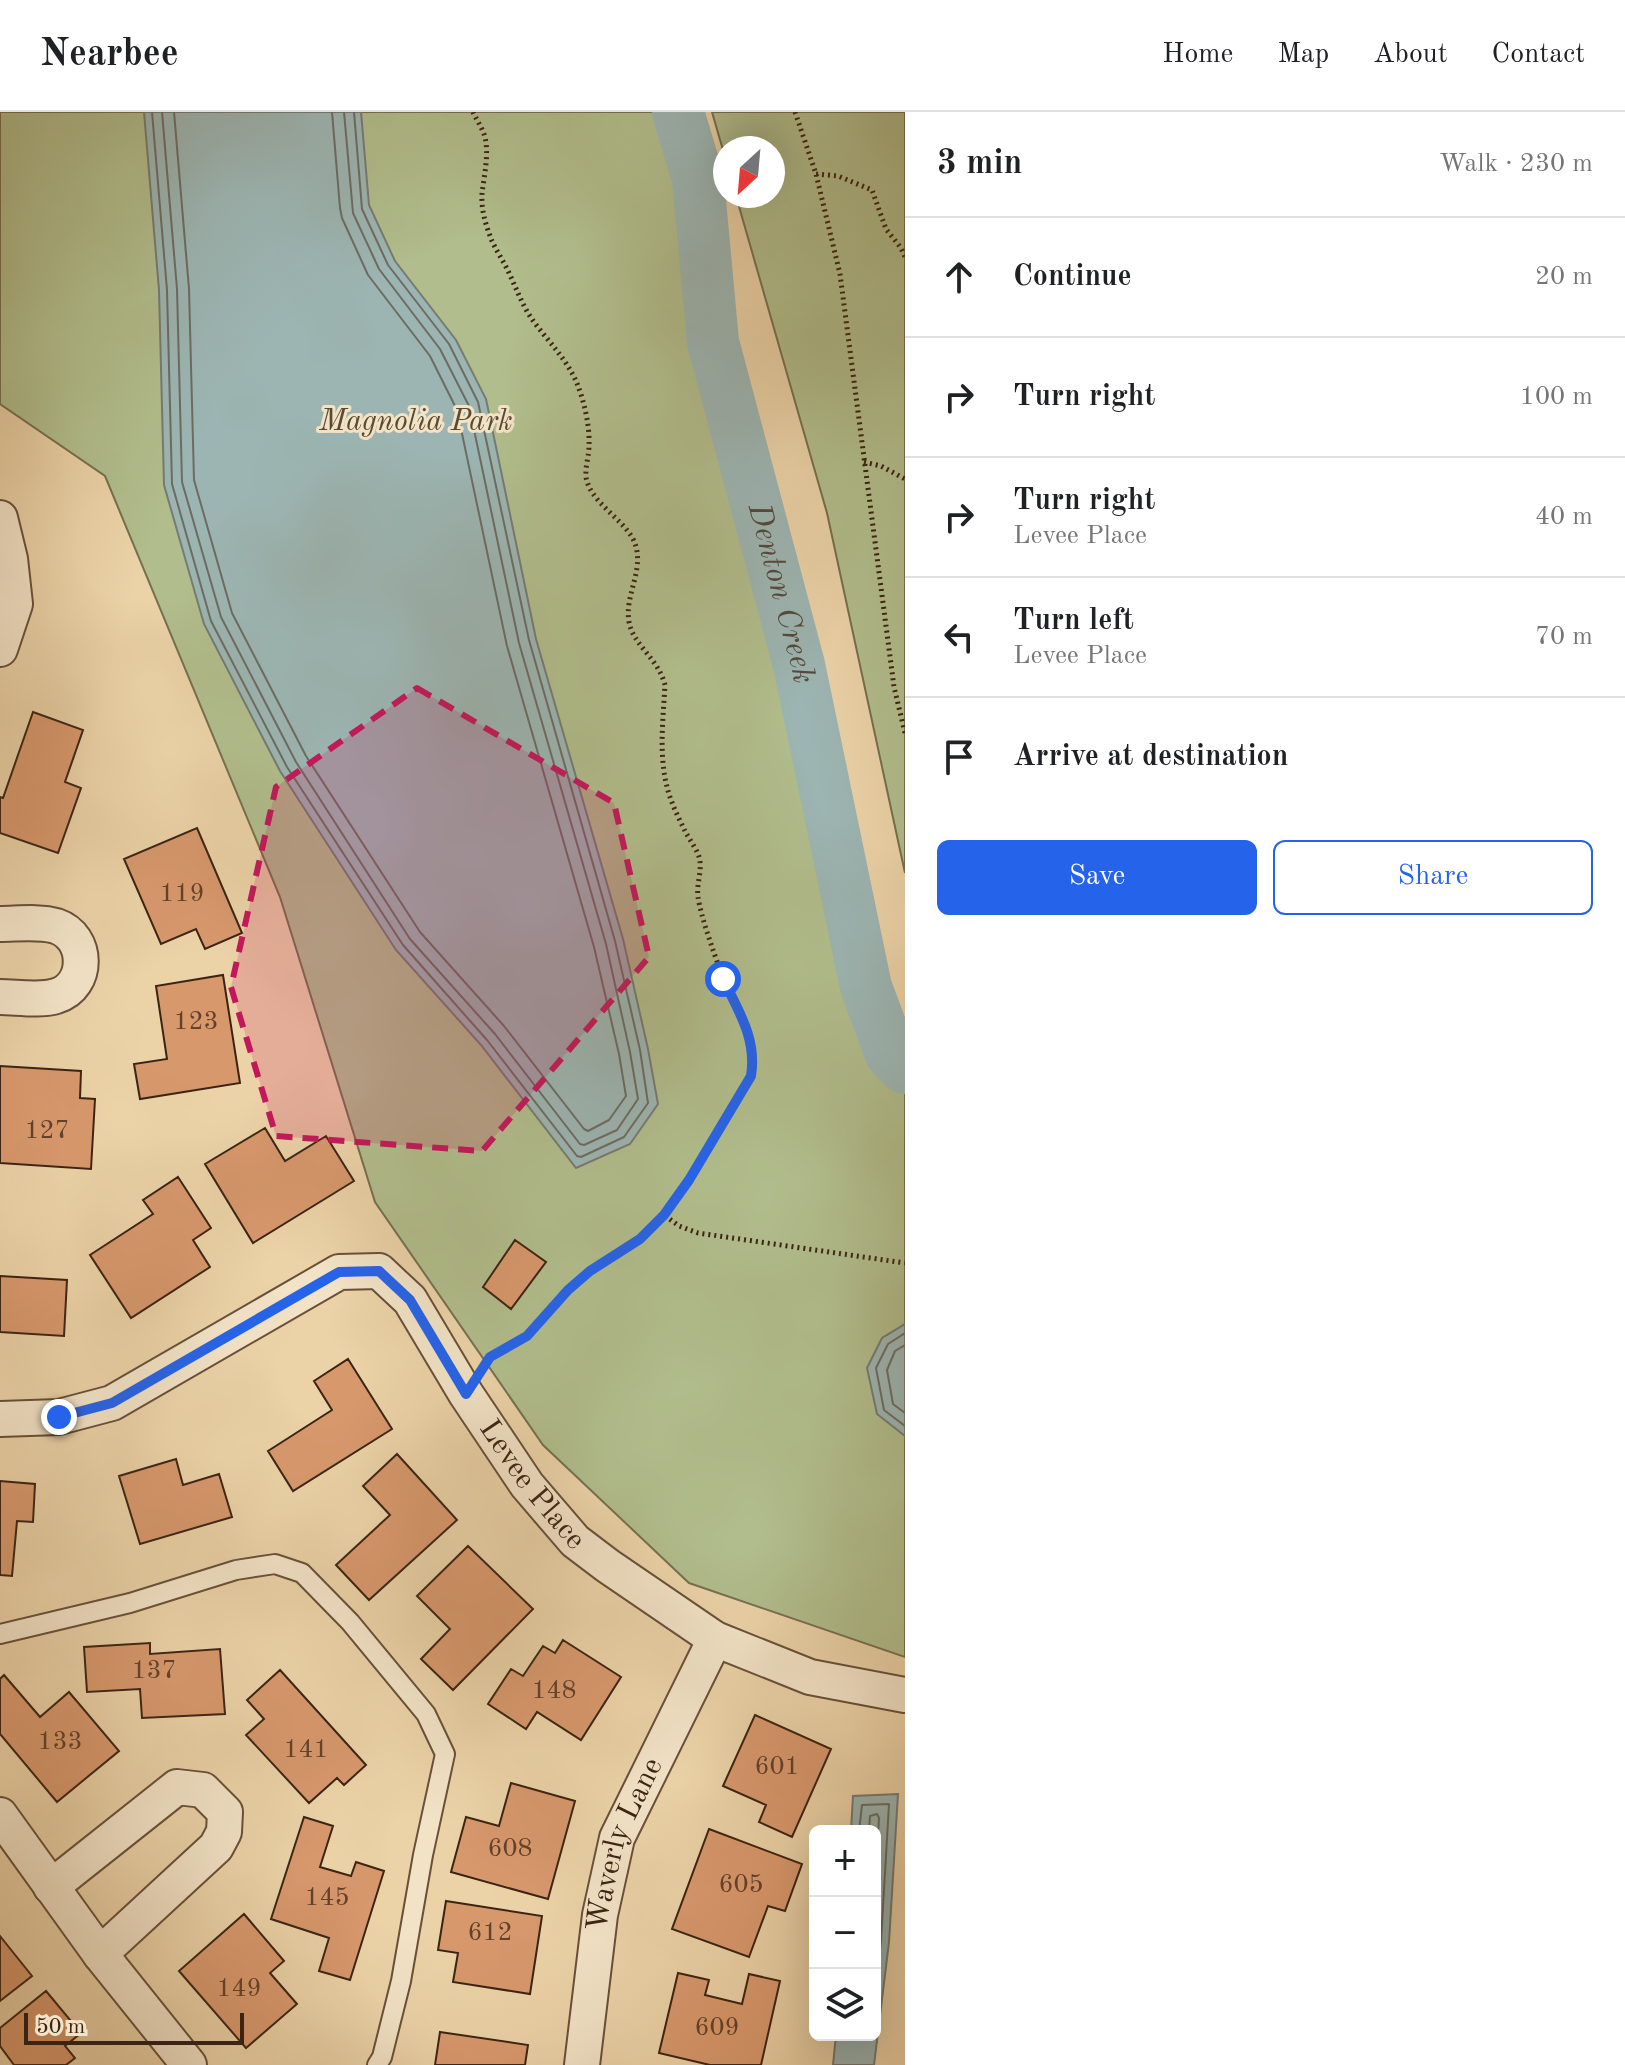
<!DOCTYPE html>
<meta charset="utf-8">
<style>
:root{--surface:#fff;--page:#f6f6f6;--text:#202124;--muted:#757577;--line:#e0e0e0;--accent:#2563eb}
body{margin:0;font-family:"Old Standard TT",serif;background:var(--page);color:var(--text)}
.controls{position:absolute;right:24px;bottom:24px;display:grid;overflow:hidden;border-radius:12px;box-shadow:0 8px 32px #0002}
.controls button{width:72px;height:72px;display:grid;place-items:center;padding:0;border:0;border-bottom:2px solid var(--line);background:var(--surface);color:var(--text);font:40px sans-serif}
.compass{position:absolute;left:713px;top:24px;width:72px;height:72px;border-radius:50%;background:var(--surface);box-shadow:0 8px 32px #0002;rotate:206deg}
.scale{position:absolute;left:24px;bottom:20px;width:220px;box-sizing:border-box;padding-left:8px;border:4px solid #3c2414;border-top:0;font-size:22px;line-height:28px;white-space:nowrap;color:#3c2414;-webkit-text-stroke:6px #f2e2c6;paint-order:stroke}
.stop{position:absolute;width:24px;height:24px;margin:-18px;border:6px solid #2563eb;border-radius:50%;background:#fff}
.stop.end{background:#2563eb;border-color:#fff;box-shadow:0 2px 8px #0008}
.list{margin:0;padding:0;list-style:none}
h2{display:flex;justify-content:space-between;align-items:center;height:104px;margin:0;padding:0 32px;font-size:34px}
h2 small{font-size:26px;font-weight:400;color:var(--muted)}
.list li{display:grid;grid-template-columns:52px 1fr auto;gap:24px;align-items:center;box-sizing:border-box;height:120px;padding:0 32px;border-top:2px solid var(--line)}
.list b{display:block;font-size:30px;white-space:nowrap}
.list p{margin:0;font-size:26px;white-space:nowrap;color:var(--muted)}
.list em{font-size:26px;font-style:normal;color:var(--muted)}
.actions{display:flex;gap:16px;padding:24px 32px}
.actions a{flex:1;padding:18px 0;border:2px solid var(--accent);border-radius:12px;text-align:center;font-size:28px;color:var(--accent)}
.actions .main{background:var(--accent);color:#fff}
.icon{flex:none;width:44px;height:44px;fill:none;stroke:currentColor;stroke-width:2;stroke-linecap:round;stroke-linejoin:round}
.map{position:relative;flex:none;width:905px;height:1953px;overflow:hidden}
header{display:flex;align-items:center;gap:48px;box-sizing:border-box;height:112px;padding:0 40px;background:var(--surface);border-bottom:2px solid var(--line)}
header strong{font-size:38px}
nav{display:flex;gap:44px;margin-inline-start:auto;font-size:28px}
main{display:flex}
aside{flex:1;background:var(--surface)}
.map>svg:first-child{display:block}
.green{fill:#b1bd8c;stroke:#767050;stroke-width:2}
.water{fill:#9cb5b2;stroke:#767b73;stroke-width:2}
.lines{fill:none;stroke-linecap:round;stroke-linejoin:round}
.shore{stroke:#6c6c63;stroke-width:2}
.river{stroke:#9cb5b2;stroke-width:52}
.building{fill:#d7986c;stroke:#3c2414;stroke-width:2}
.service-casing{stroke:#685039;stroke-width:22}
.minor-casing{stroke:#685039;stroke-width:38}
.path{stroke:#3c2414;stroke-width:5;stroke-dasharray:2 4;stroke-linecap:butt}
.service{stroke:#f2e2c6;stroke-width:18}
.minor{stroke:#f2e2c6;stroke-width:34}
.route{stroke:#2563eb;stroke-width:10}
.marked{fill:#c2185b;fill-opacity:0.2;stroke:#c2185b;stroke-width:6;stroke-dasharray:16 10;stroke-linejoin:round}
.labels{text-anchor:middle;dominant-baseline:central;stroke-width:6;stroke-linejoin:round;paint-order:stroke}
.number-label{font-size:26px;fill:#63412a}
.park-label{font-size:30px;font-style:italic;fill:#594a32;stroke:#f2e2c6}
.street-label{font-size:30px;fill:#3c2414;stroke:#f2e2c6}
.water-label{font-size:32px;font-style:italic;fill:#54483c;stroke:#f2e2c6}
</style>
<header>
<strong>Nearbee</strong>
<nav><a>Home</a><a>Map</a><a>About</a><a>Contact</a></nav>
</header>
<main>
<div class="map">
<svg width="905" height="1953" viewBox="0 0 905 1953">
<rect width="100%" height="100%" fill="#ebd2a7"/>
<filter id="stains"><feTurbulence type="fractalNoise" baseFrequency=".0025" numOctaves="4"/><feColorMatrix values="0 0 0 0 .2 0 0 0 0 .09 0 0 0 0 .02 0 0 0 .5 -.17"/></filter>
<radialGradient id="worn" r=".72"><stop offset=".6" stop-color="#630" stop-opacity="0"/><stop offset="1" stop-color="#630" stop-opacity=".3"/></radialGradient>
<path class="green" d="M0 0H678L698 67 713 230 799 553 866 875 891 942 905 956V1545L689 1471 543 1333 375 1090 280 785 105 364 0 292Z
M712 0H905V761L827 401 736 84H773V36H725V45Z"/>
<path class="water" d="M144 0H361L369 93 395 149 456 228 486 287 536 527 623 827 648 937 658 992 630 1032 576 1056 481 933 396 838 280 659 204 512 164 373 159 178Z
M905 1212V1324L877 1302 867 1256 882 1226Z
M898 1682 889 1830 874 1953H833L836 1923H875V1719H851L853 1684Z"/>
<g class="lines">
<path class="shore" d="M152 0 167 178 172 372 211 509 287 655 403 833 487 928 577 1044 581 1045 624 1025 648 991 640 938 615 829 529 528 478 290 449 232 388 153 362 97 354 0
M162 0 177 177 182 370 221 505 296 650 410 827 495 922 580 1032 584 1033 617 1018 638 987 630 940 606 832 519 531 469 294 440 237 379 157 353 101 344 0
M174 0 189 177 194 368 232 501 306 644 420 820 504 914 584 1017 588 1019 609 1008 626 984 619 942 594 835 507 534 457 298 430 244 368 163 342 106 340 96 332 0
M905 1221 888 1232 876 1256 884 1298 905 1314
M905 1233 895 1239 887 1258 893 1292 905 1301
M859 1719 862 1693 889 1692 881 1829 875 1880
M869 1719 870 1704 877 1702 879 1706 875 1769"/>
<path class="river" id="s1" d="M678 0 698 67 713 230 799 553 866 875 891 942 905 956"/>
</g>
<path class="building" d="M33 600 83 618 65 670 81 676 58 741 0 721V685L3 686Z
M197 716 242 821 205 837 196 817 161 832 124 747Z
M223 863 240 971 140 987 134 952 167 947 156 874Z
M0 954 81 959 80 986 95 987 91 1057 0 1051Z
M265 1016 285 1049 326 1024 354 1069 253 1131 205 1052Z
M178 1065 211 1116 193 1128 210 1155 131 1206 90 1143 153 1102 143 1088Z
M515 1128 546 1150 511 1197 483 1175Z
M0 1164 67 1168 64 1224 0 1220Z
M348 1247 392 1317 293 1379 268 1339 332 1298 314 1269Z
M397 1342 457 1408 369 1488 336 1453 390 1403 363 1374Z
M176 1347 183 1373 219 1362 232 1405 140 1432 119 1364Z
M0 1369 35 1372 33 1410 17 1409 12 1464 0 1463Z
M468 1434 533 1497 453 1578 421 1547 450 1517 417 1484Z
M563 1528 621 1565 581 1628 537 1600 526 1617 488 1592 511 1557 523 1564 543 1534 555 1541Z
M150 1531V1542L220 1537 225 1602 142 1606 140 1577 87 1580 84 1535Z
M280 1558 366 1653 344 1673 337 1666 309 1691 246 1623 264 1607 247 1588Z
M4 1563 40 1605 69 1580 119 1639 57 1690 0 1622V1567Z
M755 1603 831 1637 792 1725 759 1710 766 1693 723 1674Z
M511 1671 575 1689 548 1787 451 1760 466 1705 499 1714Z
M304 1705 333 1714 320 1755 351 1764 356 1750 384 1759 350 1868 319 1859 329 1826 271 1807Z
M709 1717 802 1752 785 1799 768 1794 749 1845 672 1817Z
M446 1789 542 1804 530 1882 453 1870 458 1841 438 1838Z
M244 1802 284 1849 270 1861 297 1892 246 1936 179 1859Z
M0 1824 32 1864 0 1889Z
M678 1861 709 1868 705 1883 742 1892 749 1862 780 1869 761 1953H710L659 1941Z
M46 1879 81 1921 65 1934 75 1946 66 1953H14L0 1934V1916Z
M440 1920 528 1933 525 1953H435Z"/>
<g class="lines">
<defs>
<path id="service" d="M0 1522 130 1491 236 1458 275 1452 302 1461 350 1510 426 1602 445 1642 423 1743 401 1869 382 1945 377 1953"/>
<g id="minor">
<path d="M0 406 10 447 15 492 0 537"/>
<path d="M0 812C17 812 39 809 56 814 89 825 89 874 56 884 41 889 16 885 0 885"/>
<path id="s2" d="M0 1307 59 1305 112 1291 339 1160 379 1159 410 1188 466 1282 527 1373 575 1429 608 1454 715 1527 810 1565 905 1583"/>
<path d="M0 1703 100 1842 189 1953"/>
<path d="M51 1775 177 1675 203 1678 225 1700 224 1720 216 1735 100 1842"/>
<path id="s3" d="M582 1953 600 1803 617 1726 715 1527"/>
</g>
</defs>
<use href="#service" class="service-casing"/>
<use href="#minor" class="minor-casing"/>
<path class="path" d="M473 0C476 7 481 14 484 22 490 40 484 63 482 82 481 98 486 114 492 129 497 140 504 150 509 161 517 178 523 195 534 210 549 230 566 247 576 269 584 288 590 314 589 334 589 344 585 355 586 365 590 390 621 405 633 427 647 455 624 482 629 510 633 533 658 546 665 573 663 609 658 647 669 682 673 695 680 709 686 721 690 728 695 735 698 742 704 756 696 770 698 785 701 805 712 835 719 855 732 895 758 919 751 964L689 1068 664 1103 679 1114 698 1121 905 1151
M795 0 816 62 840 162 894 575 905 621
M816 62 838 64 872 78 886 117 901 136 905 145
M864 350 881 354 905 367
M483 1255 490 1245 527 1224 568 1178 590 1159 640 1127 664 1103"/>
<use href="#service" class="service"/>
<use href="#minor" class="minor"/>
</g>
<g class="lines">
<path class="route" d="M59 1305 112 1291 339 1160 379 1159 410 1188 466 1282 490 1245 527 1224 568 1178 590 1159 640 1127 664 1103 689 1068 751 964C757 927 739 900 723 867"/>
</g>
<path class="marked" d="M417 576 614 691 649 845 482 1039 276 1024 231 875 276 675Z"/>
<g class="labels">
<g class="number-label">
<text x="182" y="782">119</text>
<text x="196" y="910">123</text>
<text x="47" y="1019">127</text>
<text x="154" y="1559">137</text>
<text x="554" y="1579">148</text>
<text x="60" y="1630">133</text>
<text x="306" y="1638">141</text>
<text x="777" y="1655">601</text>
<text x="510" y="1737">608</text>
<text x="741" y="1773">605</text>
<text x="327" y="1786">145</text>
<text x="490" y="1821">612</text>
<text x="239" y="1877">149</text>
<text x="717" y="1916">609</text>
</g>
<g class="park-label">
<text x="416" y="310">Magnolia Park</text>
</g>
<g class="street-label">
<text stroke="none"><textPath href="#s2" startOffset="680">Levee Place</textPath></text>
<text stroke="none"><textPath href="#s3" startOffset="226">Waverly Lane</textPath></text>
</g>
<g class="water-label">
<text stroke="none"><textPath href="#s1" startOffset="494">Denton Creek</textPath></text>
</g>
</g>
<rect width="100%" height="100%" filter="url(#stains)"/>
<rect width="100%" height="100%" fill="url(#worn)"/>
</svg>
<div class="controls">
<button>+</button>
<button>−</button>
<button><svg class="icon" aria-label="layers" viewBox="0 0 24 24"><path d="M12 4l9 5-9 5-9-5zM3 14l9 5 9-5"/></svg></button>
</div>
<svg class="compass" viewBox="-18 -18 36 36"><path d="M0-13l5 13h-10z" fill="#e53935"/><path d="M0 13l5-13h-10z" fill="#757577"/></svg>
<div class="scale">50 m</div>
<div class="stop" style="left:723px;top:867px"></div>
<div class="stop end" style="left:59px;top:1305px"></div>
</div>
<aside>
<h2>3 min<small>Walk · 230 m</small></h2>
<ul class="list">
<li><svg class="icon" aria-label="ahead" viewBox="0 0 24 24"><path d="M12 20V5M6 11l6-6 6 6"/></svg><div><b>Continue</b></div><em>20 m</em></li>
<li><svg class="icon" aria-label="right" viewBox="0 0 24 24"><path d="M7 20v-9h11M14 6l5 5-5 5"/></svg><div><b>Turn right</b></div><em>100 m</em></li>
<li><svg class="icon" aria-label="right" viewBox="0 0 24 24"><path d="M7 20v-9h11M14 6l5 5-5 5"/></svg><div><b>Turn right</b><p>Levee Place</p></div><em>40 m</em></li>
<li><svg class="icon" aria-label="left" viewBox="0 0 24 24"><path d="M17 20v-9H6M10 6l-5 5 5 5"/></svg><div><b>Turn left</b><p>Levee Place</p></div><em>70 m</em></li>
<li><svg class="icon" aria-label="arrive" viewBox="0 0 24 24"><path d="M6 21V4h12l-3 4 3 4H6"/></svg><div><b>Arrive at destination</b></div></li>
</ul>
<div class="actions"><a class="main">Save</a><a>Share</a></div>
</aside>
</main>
